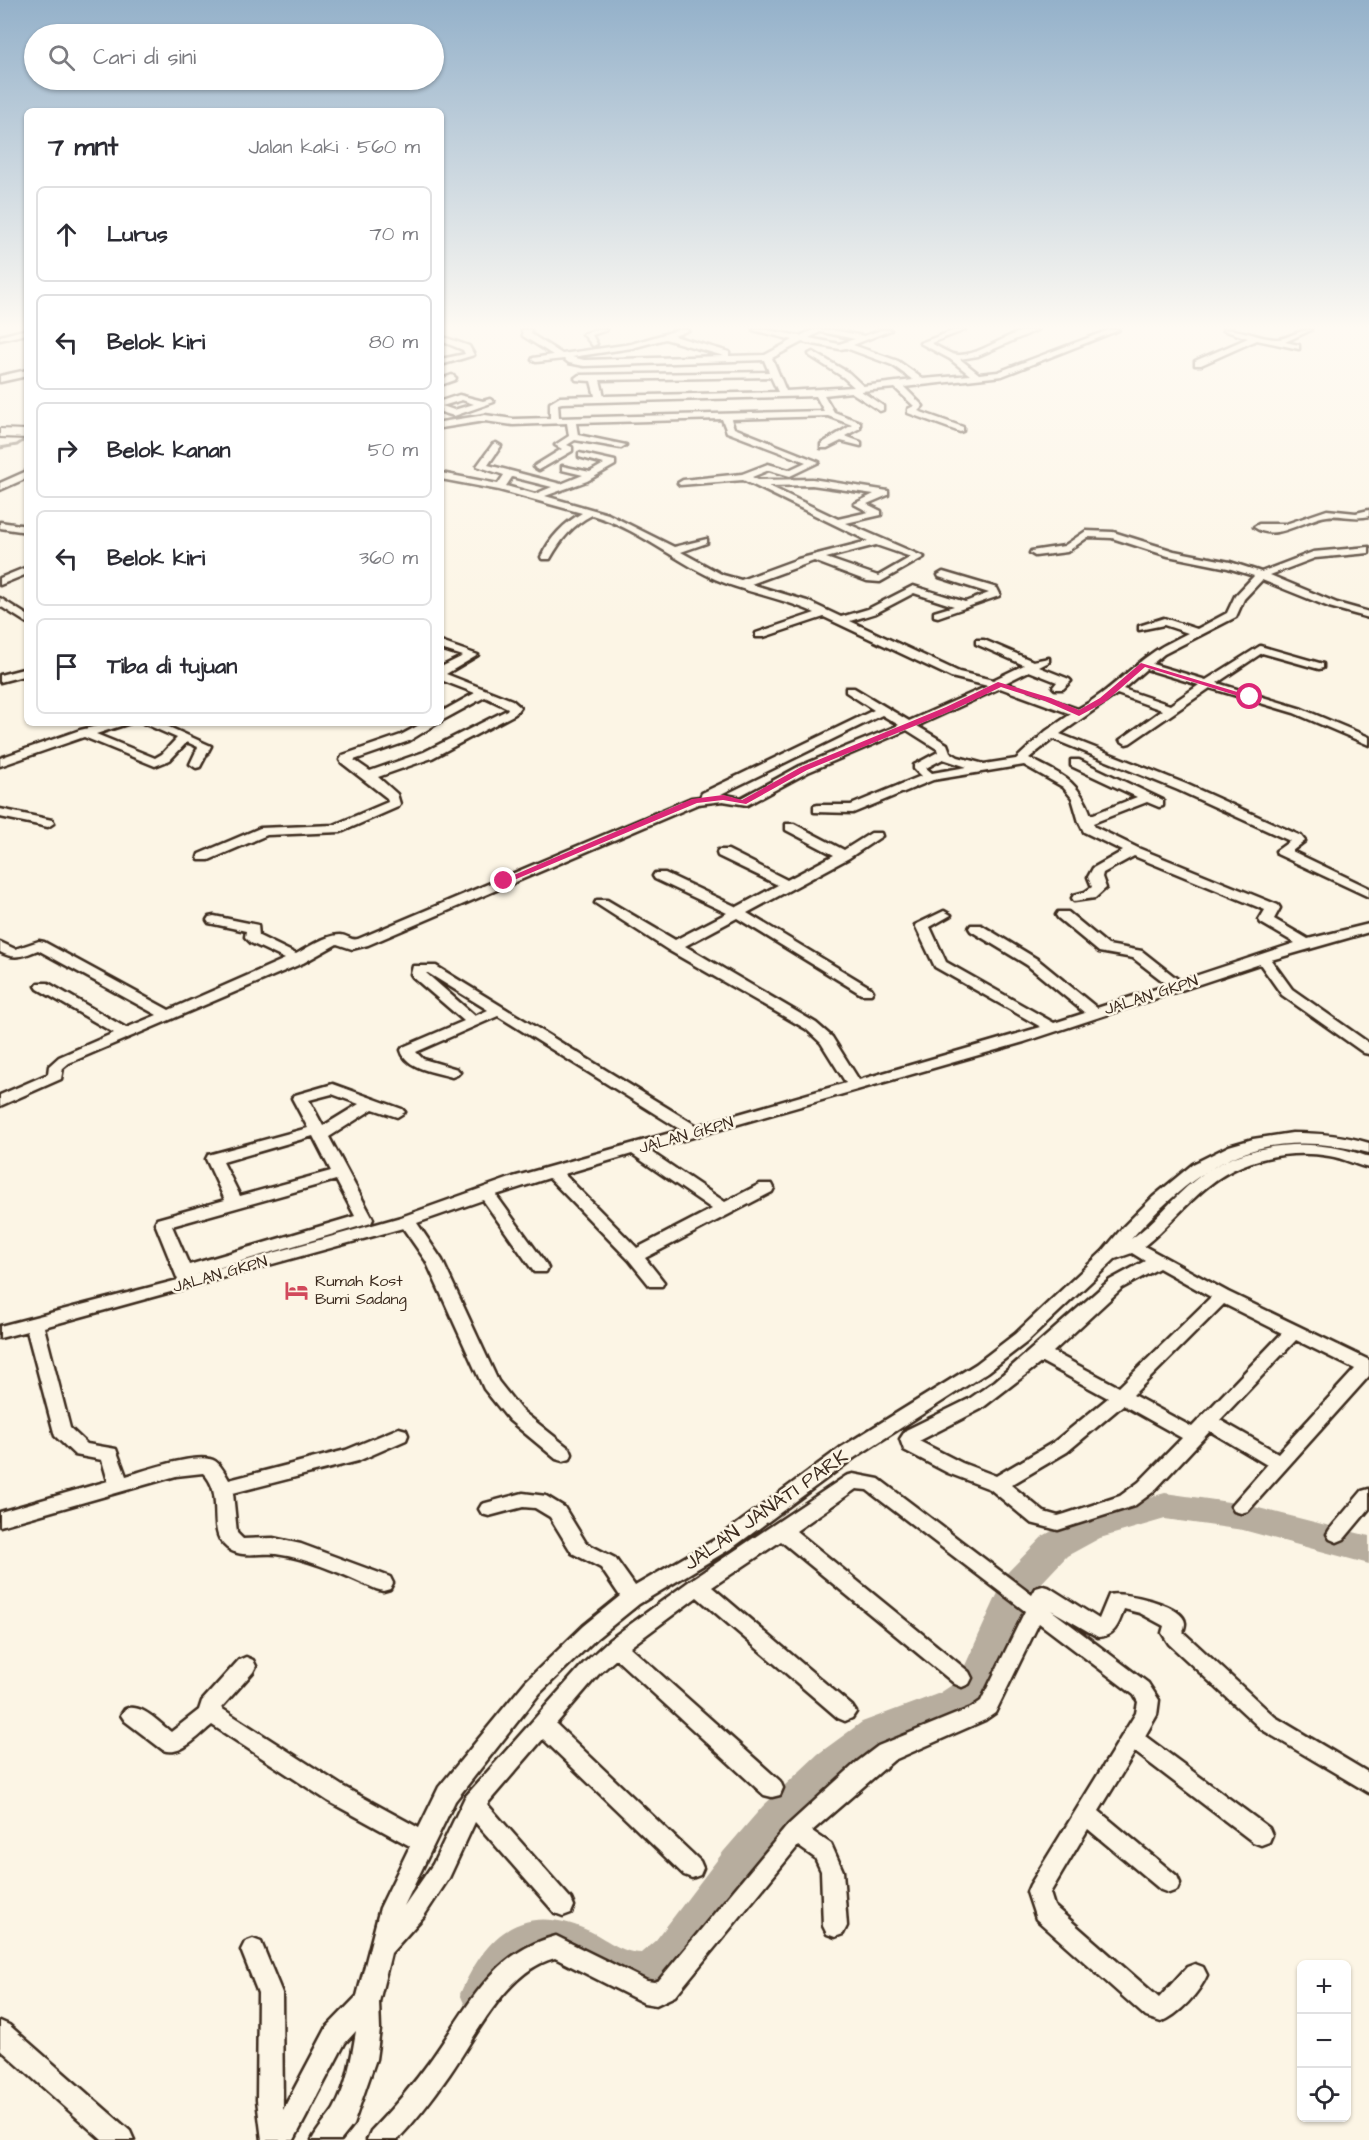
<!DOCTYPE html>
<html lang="id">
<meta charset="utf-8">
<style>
:root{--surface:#fff;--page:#f7f7f7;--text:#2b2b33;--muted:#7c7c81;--line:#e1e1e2}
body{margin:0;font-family:"Architects Daughter",sans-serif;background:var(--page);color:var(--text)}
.controls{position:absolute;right:18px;bottom:18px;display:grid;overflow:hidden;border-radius:9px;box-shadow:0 2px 4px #0004}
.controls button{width:54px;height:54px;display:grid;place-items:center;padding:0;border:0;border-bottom:2px solid var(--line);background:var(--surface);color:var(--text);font:30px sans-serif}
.stop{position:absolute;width:18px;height:18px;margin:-14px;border:4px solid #db2777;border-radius:50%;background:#fff}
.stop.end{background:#db2777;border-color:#fff;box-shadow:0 2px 6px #0008}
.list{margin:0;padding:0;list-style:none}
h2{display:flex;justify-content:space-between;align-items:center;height:78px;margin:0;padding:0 24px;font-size:26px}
h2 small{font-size:20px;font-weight:400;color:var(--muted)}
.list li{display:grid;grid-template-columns:39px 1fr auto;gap:18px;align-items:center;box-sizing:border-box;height:96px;margin:0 12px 12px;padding:0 12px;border:2px solid var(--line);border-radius:9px}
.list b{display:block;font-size:22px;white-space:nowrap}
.list em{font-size:20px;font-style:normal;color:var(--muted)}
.icon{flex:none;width:33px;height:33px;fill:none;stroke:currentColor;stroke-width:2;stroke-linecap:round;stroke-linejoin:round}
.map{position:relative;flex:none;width:1369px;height:2140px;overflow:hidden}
.search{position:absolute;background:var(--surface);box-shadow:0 2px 4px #0004;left:24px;top:24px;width:420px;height:66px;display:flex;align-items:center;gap:15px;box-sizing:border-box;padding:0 21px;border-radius:33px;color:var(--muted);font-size:22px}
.panel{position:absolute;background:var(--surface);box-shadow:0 2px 4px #0004;left:24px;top:108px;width:420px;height:618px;border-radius:9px}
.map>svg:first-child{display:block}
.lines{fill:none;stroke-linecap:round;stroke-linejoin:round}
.stream{stroke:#85796b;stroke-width:3}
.river{fill:#b7ad9e;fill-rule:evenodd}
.minor-casing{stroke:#3b2a1e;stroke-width:5}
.major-casing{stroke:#3b2a1e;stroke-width:4}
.minor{fill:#fcf5e5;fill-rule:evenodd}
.major{fill:#fcf5e5;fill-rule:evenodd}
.route{fill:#db2777}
.labels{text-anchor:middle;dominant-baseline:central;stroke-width:5;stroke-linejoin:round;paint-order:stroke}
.street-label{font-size:16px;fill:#3b2a1e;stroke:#fcf5e5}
.poi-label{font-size:16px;fill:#3b2a1e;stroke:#fcf5e5;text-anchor:start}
.near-street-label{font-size:20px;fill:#3b2a1e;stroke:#fcf5e5}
</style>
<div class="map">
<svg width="1369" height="2140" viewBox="0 0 1369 2140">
<rect width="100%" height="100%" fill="#fcf5e5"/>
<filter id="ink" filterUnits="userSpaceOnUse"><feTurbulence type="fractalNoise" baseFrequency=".0167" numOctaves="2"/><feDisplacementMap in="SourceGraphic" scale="12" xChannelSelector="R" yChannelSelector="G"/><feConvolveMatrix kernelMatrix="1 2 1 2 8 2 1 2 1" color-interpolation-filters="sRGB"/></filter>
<g filter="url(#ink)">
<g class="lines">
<path class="stream" d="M0 448 17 445 27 438"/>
<path class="river" d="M1165 1493 1243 1504 1369 1536V1564L1243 1530 1165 1519 1100 1538 1067 1556 1034 1591 985 1703 966 1715 890 1746 846 1778 791 1830 752 1877 686 1968 665 1987 650 1993 625 1992 595 1979 559 1958 537 1957C511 1974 510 2003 481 2014L466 2008 460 1994C486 1935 522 1901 587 1930 606 1938 621 1953 641 1953L656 1940 724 1851 763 1806 818 1754 862 1722 940 1693 958 1681 1007 1573 1043 1536 1077 1517Z"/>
<defs>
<path id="minor" d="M23 330H26V334L0 340V336Z
M522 330H531V334L562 354 631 344 678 330H689L674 336 729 352V356L765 355 793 340 753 330H767L800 336 813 330H832L864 336 881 330H891L853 345 898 361 923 379 970 375 950 359 920 343 955 330H965L931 343C938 347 945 351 952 354 978 361 1010 327 1037 330L978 356 960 359 979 374 998 372 1109 330H1119L1002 376 904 387 923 406 918 411 963 427V431L960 432 908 413V409L914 406 895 388 861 391 883 406V410L880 411 851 392 824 395 834 412 860 422V428L845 436 861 442V446L841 441 827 448H821V444L852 425 828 416 731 419 734 428 819 462 790 476 769 470 752 477 758 480 812 479 888 491V495L867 504 881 511V515L846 523 924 557 880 582 867 581 814 561 751 584 807 601 841 617 868 609 913 586 965 602 989 593 939 577 938 575 943 572 997 588 1000 594 999 596 938 617 934 616V612L954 606 914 593 876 613 850 621 959 672 993 680 1024 665 976 644V640H984L1033 661 1049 658V662L1039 667 1069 679 1071 681 1063 689H1055L1053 687 1057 682 1029 671 1005 683 1078 709C1108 693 1127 670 1155 651 1165 644 1177 639 1188 633L1164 625 1139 630V626L1164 618 1197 629 1227 613 1235 596 1254 576 1228 568 1168 556 1112 538 1088 537 1067 552 1035 556 1030 553 1031 551 1064 546 1086 531 1113 532 1174 551 1230 562 1261 572 1313 552 1369 547V553L1315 558 1270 575 1337 603 1369 612V618L1329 607 1262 580 1244 599 1236 617 1164 654 1152 664 1206 680 1260 646 1323 664V668L1319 669 1262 653 1217 683 1302 709 1369 737V745L1294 713 1210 688 1130 743 1126 744 1120 740 1162 710 1117 694 1060 734 1186 784 1301 836 1305 841 1292 851 1369 888V897L1277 854 1276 851 1290 841 1178 790 1053 739 1029 758C1061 775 1078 779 1091 815L1137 797 1071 766V760H1079L1163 800V806L1159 807 1147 802 1093 823 1095 827 1138 848 1278 905 1280 908 1274 919 1308 939 1369 924V932L1271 960 1292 989 1369 1043V1054L1364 1053 1282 995 1260 964 1024 1042 648 1150 725 1202 760 1184H772L774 1188 772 1192 645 1258 664 1282 662 1286H650L629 1260 549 1178 496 1195 546 1264 548 1268 546 1272H534L483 1200 417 1223 442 1260 498 1381 521 1410 570 1449 572 1454 570 1459 563 1461 556 1459 509 1420 484 1389 426 1261 403 1228 44 1327 70 1428 87 1444 116 1449 126 1476C144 1471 199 1451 215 1461 221 1465 225 1473 229 1480L346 1450 399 1428 406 1430 408 1435 406 1440 358 1461 233 1493 237 1533 243 1539 273 1538 301 1544 390 1577 393 1583 390 1589 383 1591 376 1589C344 1575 311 1559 276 1554 259 1552 238 1560 224 1545 207 1528 225 1493 203 1473L176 1476 0 1526V1512L108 1481 102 1460 75 1455 55 1436 27 1331 0 1338V1326L178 1280 155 1223 157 1219 225 1200 206 1159 208 1155 308 1128 292 1098 295 1095 333 1084 402 1109 405 1112 397 1117 373 1109 329 1137 373 1219 371 1223 194 1275 401 1217 513 1177 681 1130 498 1016 416 1052 423 1059 457 1069 460 1072 457 1075 452 1077C435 1072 406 1069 401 1050L403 1047 464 1021 413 977 411 974 413 966H436L697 1126 846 1083 821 1043 806 1029 668 950 595 903 597 900H607L675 940 727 913 655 879 653 876 655 873H665L737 907 778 885 718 856 717 853 718 850H728L787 880 834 855 786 830V824H794L844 850 871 833H881L882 836 849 858 747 913 871 988 873 991 871 994H861L737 918 685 946 816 1023 832 1037 859 1080 1041 1027 935 967 915 925 944 911 951 915 930 927 946 962 1054 1023 1085 1013 1027 965 971 931 969 928 971 925H981L1037 959 1097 1008 1168 985 1133 958 1099 952 1058 918 1056 915 1058 912H1068L1108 945 1142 951 1180 981 1295 943 1261 923 1259 920 1265 910 1134 856 1103 873 1102 877 1106 888 1095 898 1074 901 1072 898 1074 895 1085 892 1092 887 1088 877 1093 868 1123 851 1084 832 1079 822 1072 798 1063 787 1024 765 933 780 853 813 814 812V806L818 805H851L921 776 914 769V765L938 752 937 749 907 730 808 772 747 805 723 801 698 804 368 945 352 949 337 944 303 963 69 1063 63 1068 61 1079 0 1106V1095L48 1074 49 1066 59 1057 114 1033 38 989 36 986 38 983H48L126 1028 157 1015 38 950C23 956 15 960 0 952V942L15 949 39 941 44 942 169 1010 285 959 251 943 245 937 246 931 209 923 207 920 209 917 214 916 258 925 259 936 296 954C309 947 326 935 340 935 348 935 350 941 358 939L691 798 700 797 702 793 874 710 846 692V688H854L909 721 988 686 951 677 824 617 764 637H756V633L815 613C783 598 747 593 715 579 673 560 637 528 592 515 572 525 561 540 550 559H542L541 557C550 538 564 523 582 513L499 490 441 479V473L498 484 504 475 477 466 493 444 496 443 501 446 488 465 561 484 583 475 562 470V466L590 472 604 464 579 457V453L615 461V465L587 481 545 496 608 514 674 547 707 539V543L681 552 723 575 741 580 798 559 868 541 743 480 680 485 678 483 683 480 742 474 768 464 789 470 806 462 727 432 722 419 576 423 578 435 626 445 621 448 575 440 567 445 572 447V451L539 470 534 467 536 465 562 449 555 445 569 436 567 423 513 425 485 421 441 428V422L485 415 513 419 550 418V403L560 397 595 396 591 381 576 380 575 378 579 375 769 372 764 360 584 366 569 363 564 359 536 362 532 360 533 358 553 355 523 336ZM820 332H822L855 339 839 344 809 338ZM665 339 724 356 584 360 572 357 632 348ZM802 342 840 349 846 348 892 365 913 380 863 386 849 373 813 352 809 354 810 356 843 377 854 387 786 391 772 358ZM771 377 778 392 604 396 600 380ZM816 396 824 411 559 418 558 404 562 403ZM512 477 552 487 535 494 506 486ZM812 485 874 494 854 504 869 512 838 519 769 486ZM876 545 911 557 878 576 826 558ZM1146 669 1199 685 1170 705 1123 689ZM1000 688 1071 714 1046 731 1016 759 984 764 958 757 950 752 947 744 917 726ZM882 715 899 725 800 766 741 798 721 794ZM943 759 967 767 932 773 926 768ZM426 973H428L488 1010 475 1016ZM332 1094 359 1104 323 1126 309 1100ZM313 1136 331 1171 240 1196 223 1162ZM632 1154 712 1209 637 1248 564 1174ZM336 1180 355 1216 189 1265 172 1226Z
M595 330H607L592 335 597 344 593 346 583 334Z
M1223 330C1241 328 1257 338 1275 339 1287 340 1298 329 1311 330L1285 342 1299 345V349L1257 340 1201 365H1195V361L1248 338Z
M441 336 469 346 474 355 441 365V359L465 354 463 350 441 341Z
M27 370V376L0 382V376Z
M452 375 456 378 455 380 441 385V379Z
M459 395 483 401 490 399 494 402 454 416 441 412V401ZM462 400 474 404 454 410 442 406Z
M27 471V478L0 490V483Z
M1327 510 1356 513 1369 510V516C1354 520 1341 514 1327 516 1304 519 1276 543 1254 527L1259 524H1286Z
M0 522 27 526V532L0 528Z
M27 567V574L0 585V578Z
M0 598 27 615V623L0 606Z
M441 642 478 655 446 674 512 700 520 707 515 714 432 758 378 777 397 794 400 804 398 807 341 832 267 835 209 860H199L198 857 199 854 260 828 334 825 388 802 387 798 342 763 340 760 343 755 401 735 423 723H438L409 741 354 760 370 771 424 752 507 710 508 708 485 697 441 721V712L475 693 441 680V667L463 656 441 649Z
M27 668V675L0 682V675Z
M110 723H130L96 734 155 758 162 754 177 738 143 723H160L211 746 200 767 196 768 190 764 198 747 187 742 170 760 155 766 84 737 0 766V758L80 730Z
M0 809 52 820 54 823 48 827 0 817Z
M1292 1133C1319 1133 1343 1135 1369 1143V1153C1261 1125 1203 1160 1131 1239 1155 1223 1172 1198 1195 1180 1242 1141 1313 1136 1369 1157V1168C1356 1165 1343 1158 1329 1156 1287 1149 1241 1159 1208 1186 1185 1204 1167 1228 1144 1246L1228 1292 1369 1360V1376L1248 1511 1241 1513 1234 1511 1231 1506 1267 1465 1210 1431 1153 1492 1134 1506 1058 1530 1031 1523 990 1489 948 1473 904 1450 900 1439 906 1430 969 1399 995 1381 1110 1280 1145 1261 1132 1253 1115 1259 1027 1342 988 1372 854 1458 735 1546 639 1604 597 1638 540 1693 455 1801 404 1906 433 1864 465 1797 584 1663 609 1640 691 1580 846 1476 853 1474 879 1479 1032 1595 1036 1588 1043 1586 1050 1588 1099 1619 1109 1595C1123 1591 1184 1605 1185 1623 1185 1626 1184 1629 1183 1632L1275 1717 1369 1773V1793L1261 1729 1169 1644 1162 1633 1164 1626 1140 1613 1124 1609C1119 1623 1115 1637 1098 1637L1051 1610 1148 1683 1159 1700 1157 1715 1145 1736 1269 1828 1272 1835 1269 1842 1261 1845 1253 1842 1135 1752 1099 1811 1177 1876 1180 1883 1177 1890 1169 1893 1161 1890 1088 1829 1050 1893 1054 1906 1159 1998 1187 1967 1195 1964 1203 1967 1207 1975C1199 1993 1179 2015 1161 2022L1146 2017 1036 1919 1027 1892 1030 1885 1136 1713 1138 1702 1134 1695 1039 1623 995 1713 985 1720 894 1760 812 1831 831 1844 843 1871 847 1926 843 1934 835 1937 827 1934 823 1926 821 1871 815 1858 798 1846 675 1996 656 2005 644 2003 555 1958C506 1970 476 2037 449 2075 433 2098 416 2120 397 2140H367L371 2131C392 2109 412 2086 430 2061 467 2010 490 1953 556 1936L647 1981 654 1982 659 1980 788 1825 857 1762 878 1746 971 1708 981 1701 1025 1611 867 1490 856 1489 796 1531 969 1672 972 1678 969 1684 962 1687 955 1684 781 1541 712 1587 852 1706 856 1712 852 1718 845 1721 838 1718 697 1597 630 1647 780 1781 783 1788 780 1795 772 1797 764 1795 616 1659 598 1675 556 1724 700 1861 703 1868 700 1875 692 1878 684 1875 543 1739 487 1804 571 1899 574 1906 571 1913 563 1916 555 1913 475 1822 449 1878 424 1916 391 1953 379 2002 380 2030 376 2059 353 2125 341 2140H312C318 2128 327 2120 334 2109 347 2086 352 2056 356 2031L345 2043 294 2140H262L257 2100 258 1993 241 1950 245 1942 253 1939 261 1942 282 1993 283 2110 327 2027 357 1996 380 1908 410 1846 328 1801 212 1725C199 1735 181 1757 163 1750L125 1721 121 1715 125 1709C141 1703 158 1722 171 1732L199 1710 202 1701 239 1660 246 1657 253 1660 256 1666 253 1672 221 1708 344 1787 419 1828 439 1787 526 1681 583 1626 620 1596 601 1568 572 1553 550 1517 535 1508 523 1507 489 1516 482 1514 479 1509 482 1504 523 1493 546 1496 564 1507 586 1543 615 1558 635 1586 721 1536 840 1448 976 1364 1015 1334 1103 1251 1123 1227 1153 1197 1193 1164 1229 1146 1253 1139ZM1159 1268 1211 1297 1119 1387 1053 1352 1122 1288ZM1224 1304 1282 1333 1192 1427 1133 1395ZM1296 1340 1355 1369 1278 1453 1220 1420ZM1042 1362 1108 1398 1054 1442 996 1476 962 1463 919 1441 981 1409ZM1123 1405 1182 1438 1139 1482 1120 1496 1065 1514 1058 1516 1044 1512 1011 1485 1067 1452Z
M1369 1489V1509L1344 1539 1337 1542 1330 1539 1327 1534 1330 1529 1362 1491Z
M0 2021 9 2025 130 2131 134 2140H102L0 2049Z"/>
<path id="major" d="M0 429 27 430V438L0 437Z"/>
</defs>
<use href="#minor" class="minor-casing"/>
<use href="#major" class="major-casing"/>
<use href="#minor" class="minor"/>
<use href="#major" class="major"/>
</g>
</g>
<linearGradient id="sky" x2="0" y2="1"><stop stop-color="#94b1ca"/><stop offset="0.52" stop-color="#fefaf3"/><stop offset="1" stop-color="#fefaf3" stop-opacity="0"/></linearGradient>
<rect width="1369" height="629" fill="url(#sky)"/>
<path class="route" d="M1141 663 1254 697 1248 699 1145 667 1105 702 1079 716 1045 701 1001 687 951 711 807 770 746 804 723 800 697 803 507 883 500 881 692 799 723 795 742 800 801 767 946 707 998 682 1051 698 1079 710 1100 698Z"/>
<defs>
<symbol id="hotel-bare" viewBox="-9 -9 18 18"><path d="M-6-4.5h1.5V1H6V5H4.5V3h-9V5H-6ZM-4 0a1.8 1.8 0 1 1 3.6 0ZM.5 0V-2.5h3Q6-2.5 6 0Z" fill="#d1495b" stroke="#fcf5e5" stroke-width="2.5" paint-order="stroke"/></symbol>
</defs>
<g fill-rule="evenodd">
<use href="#hotel-bare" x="280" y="1274" width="33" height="33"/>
</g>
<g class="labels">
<g class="street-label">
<text transform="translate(1151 995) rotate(-18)">JALAN GKPN</text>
<text transform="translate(686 1135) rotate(-16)">JALAN GKPN</text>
<text transform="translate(220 1274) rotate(-16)">JALAN GKPN</text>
</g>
<g class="poi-label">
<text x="315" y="1281">Rumah Kost<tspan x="315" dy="18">Bumi Sadang</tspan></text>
</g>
<g class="near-street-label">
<text transform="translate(766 1510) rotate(-35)">JALAN JANATI PARK</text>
</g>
</g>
</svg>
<div class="controls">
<button>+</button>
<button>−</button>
<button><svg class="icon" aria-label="locate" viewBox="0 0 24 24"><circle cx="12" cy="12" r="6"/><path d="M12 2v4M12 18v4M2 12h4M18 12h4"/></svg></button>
</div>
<div class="stop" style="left:1250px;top:697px"></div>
<div class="stop end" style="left:504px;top:881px"></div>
<div class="search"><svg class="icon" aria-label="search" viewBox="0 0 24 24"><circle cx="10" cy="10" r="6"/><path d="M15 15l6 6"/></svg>Cari di sini</div>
<section class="panel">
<h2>7 mnt<small>Jalan kaki · 560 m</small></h2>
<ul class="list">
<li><svg class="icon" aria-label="ahead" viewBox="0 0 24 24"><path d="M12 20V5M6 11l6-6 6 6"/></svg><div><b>Lurus</b></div><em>70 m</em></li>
<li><svg class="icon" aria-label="left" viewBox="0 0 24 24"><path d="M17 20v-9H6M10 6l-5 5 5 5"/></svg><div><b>Belok kiri</b></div><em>80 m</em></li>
<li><svg class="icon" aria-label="right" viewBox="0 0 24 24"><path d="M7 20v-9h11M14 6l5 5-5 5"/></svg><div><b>Belok kanan</b></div><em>50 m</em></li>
<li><svg class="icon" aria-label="left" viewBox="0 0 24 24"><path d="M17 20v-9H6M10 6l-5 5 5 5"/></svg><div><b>Belok kiri</b></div><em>360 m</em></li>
<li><svg class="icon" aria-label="arrive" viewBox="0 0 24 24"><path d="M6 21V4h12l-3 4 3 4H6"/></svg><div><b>Tiba di tujuan</b></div></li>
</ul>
</section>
</div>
